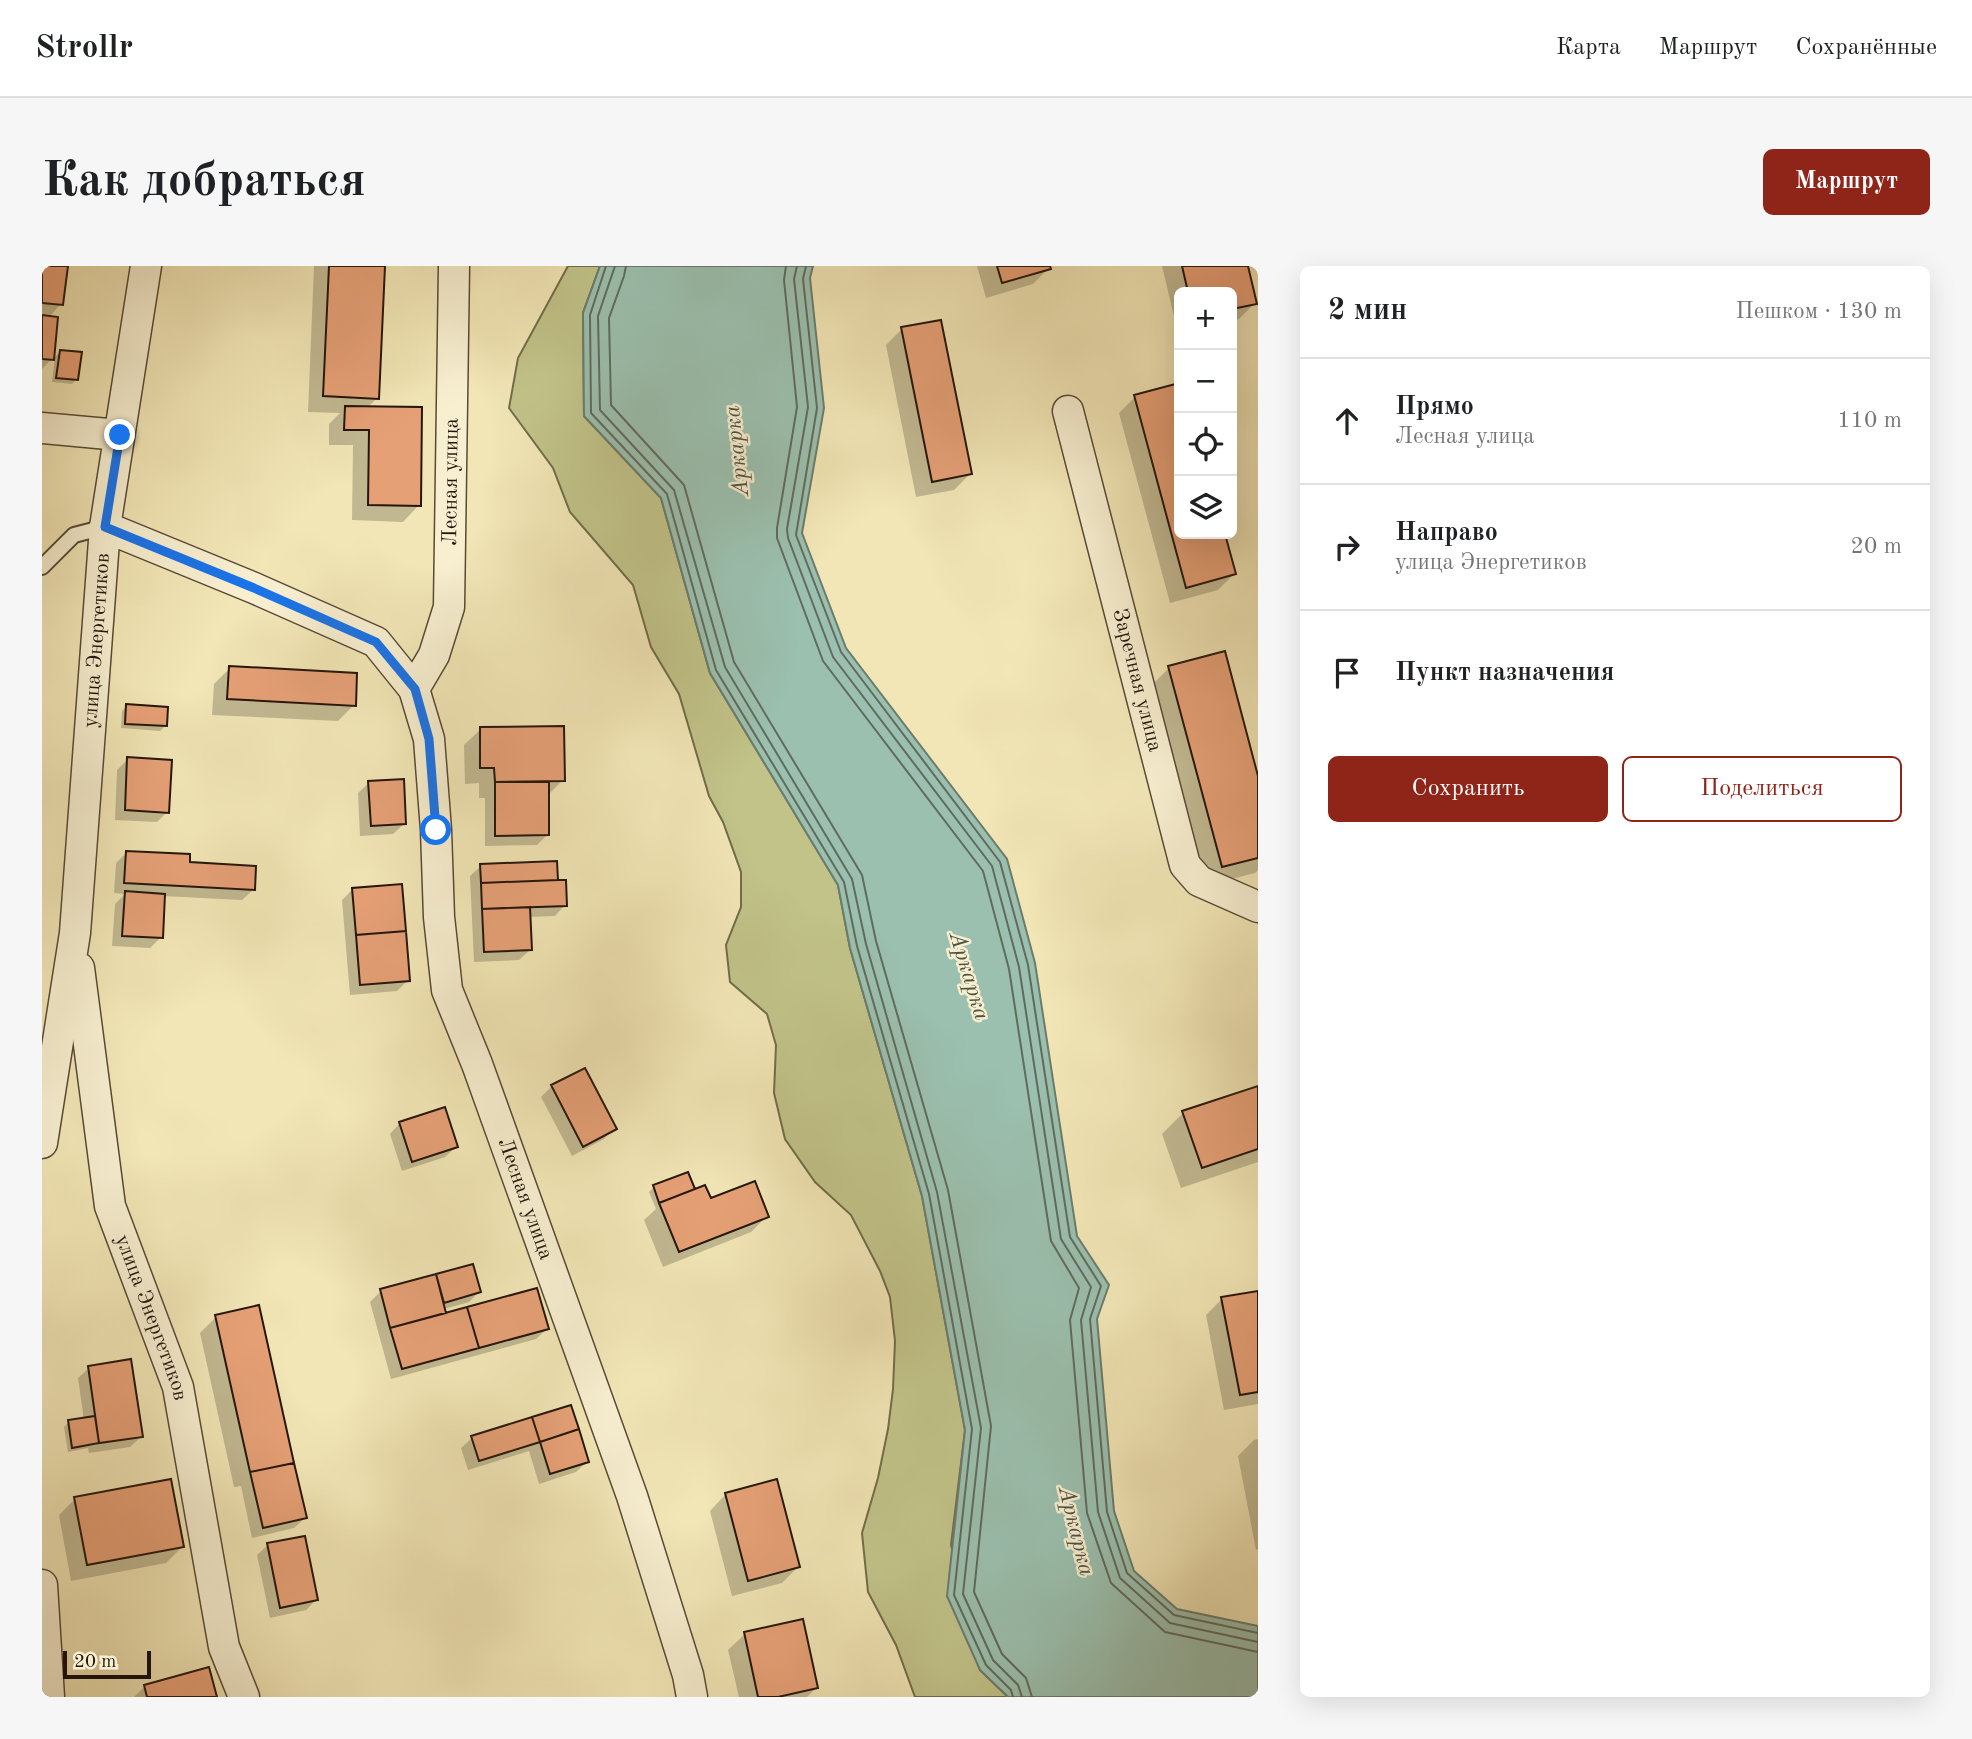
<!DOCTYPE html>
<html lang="ru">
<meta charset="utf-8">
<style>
:root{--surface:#fff;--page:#f6f6f6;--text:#202124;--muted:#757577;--line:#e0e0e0;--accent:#8f2418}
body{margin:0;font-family:"Old Standard TT",serif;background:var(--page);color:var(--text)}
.controls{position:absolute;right:21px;top:21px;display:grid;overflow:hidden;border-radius:10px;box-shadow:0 7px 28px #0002}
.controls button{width:63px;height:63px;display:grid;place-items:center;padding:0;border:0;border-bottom:2px solid var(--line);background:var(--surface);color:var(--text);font:35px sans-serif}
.scale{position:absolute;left:21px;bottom:18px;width:88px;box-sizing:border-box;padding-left:7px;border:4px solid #24160c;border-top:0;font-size:19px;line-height:24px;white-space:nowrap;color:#24160c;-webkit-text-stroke:5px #f7efd0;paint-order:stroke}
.stop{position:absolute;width:21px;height:21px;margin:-16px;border:5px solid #1a73e8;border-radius:50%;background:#fff}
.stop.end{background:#1a73e8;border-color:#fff;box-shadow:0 2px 7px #0008}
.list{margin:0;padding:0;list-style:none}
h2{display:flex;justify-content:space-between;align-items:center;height:91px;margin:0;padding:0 28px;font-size:30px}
h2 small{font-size:23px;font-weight:400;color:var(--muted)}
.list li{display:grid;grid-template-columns:46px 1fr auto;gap:21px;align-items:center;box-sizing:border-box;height:126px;padding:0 28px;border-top:2px solid var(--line)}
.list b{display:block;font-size:26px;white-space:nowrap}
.list p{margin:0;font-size:23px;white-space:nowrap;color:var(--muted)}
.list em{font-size:23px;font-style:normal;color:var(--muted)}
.actions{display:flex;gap:14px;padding:21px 28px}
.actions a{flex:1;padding:16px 0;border:2px solid var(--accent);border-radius:10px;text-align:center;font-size:24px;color:var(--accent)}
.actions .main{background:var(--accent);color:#fff}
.icon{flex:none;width:38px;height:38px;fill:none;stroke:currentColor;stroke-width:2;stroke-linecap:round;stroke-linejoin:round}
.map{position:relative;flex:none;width:1216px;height:1431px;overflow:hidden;border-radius:10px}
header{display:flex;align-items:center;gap:42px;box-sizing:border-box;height:98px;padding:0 35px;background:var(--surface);border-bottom:2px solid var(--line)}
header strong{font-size:33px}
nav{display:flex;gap:38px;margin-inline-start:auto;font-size:24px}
.intro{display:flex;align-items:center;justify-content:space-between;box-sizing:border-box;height:168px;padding:0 42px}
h1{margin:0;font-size:49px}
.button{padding:18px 32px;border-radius:10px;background:var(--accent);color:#fff;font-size:24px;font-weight:700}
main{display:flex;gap:42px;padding:0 42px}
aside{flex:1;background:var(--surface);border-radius:10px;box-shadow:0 7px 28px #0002}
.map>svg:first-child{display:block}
.green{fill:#c1c389;stroke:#726c4a;stroke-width:2}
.water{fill:#9bc0af;stroke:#6b7c6e;stroke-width:2}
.shadow{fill:#0003}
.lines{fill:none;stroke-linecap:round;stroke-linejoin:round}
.shore{stroke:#606b5e;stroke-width:2}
.building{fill:#e6a076;stroke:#24160c;stroke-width:2}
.lane-casing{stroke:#584a36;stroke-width:18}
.street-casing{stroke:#584a36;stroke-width:33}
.lane{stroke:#f7efd0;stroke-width:14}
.street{stroke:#f7efd0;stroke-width:30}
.route{stroke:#1a73e8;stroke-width:9}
.labels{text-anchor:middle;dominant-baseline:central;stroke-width:5;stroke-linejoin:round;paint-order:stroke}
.street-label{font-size:21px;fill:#24160c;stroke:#f7efd0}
.water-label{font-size:23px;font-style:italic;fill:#4e5245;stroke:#f7efd0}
</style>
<header>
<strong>Strollr</strong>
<nav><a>Карта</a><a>Маршрут</a><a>Сохранённые</a></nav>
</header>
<div class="intro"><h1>Как добраться</h1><a class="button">Маршрут</a></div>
<main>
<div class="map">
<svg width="1216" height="1431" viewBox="0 0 1216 1431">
<rect width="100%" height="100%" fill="#f2e6b6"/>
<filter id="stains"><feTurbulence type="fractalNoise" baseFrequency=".00286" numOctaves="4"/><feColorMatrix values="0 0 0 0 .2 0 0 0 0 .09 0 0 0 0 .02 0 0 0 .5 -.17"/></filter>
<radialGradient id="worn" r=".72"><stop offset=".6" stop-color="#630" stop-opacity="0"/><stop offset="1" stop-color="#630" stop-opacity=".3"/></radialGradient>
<path class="green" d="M526 0H558L541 47 542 150 619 232 668 407 796 619 808 682 880 930 923 1164 909 1279 938 1404 966 1431H873L854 1379 826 1326 820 1267 836 1212 846 1163 851 1123 853 1075 848 1031 838 1005 809 949 773 916 743 873 732 827 734 779 725 748 688 716 684 679 699 641V606L681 556 667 530 637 428 609 381 591 319 528 246 511 202 467 142 476 92Z"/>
<path class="water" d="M558 0H771L768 12 782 142 760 267 804 382 965 593 993 697 1035 970 1067 1019 1055 1053 1072 1245 1092 1305 1135 1343 1216 1360V1431H966L938 1404 905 1330 923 1164 880 930 808 682 796 619 668 407 619 232 542 150 541 47Z"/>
<path class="shadow" d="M0 0H24L19 38 6 52 10 93 0 103Z
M272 0H341L335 132 325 142 377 239 361 256 310 254 311 179H287V158L298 147 266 146Z
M935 0H1007V2L991 18 944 32Z
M1120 0H1205L1213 37 1197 53 1190 55V26H1137L1136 67Z
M860 63 928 208 912 224 874 231 844 79Z
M18 86 35 113 30 118 10 116 13 91Z
M1137 119V268H1182L1192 308 1176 324 1128 337 1077 147 1093 131Z
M188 402 312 439 296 455 170 449 172 418Z
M1127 402 1216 516V604L1213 607 1159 621 1106 423Z
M85 440 123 460 118 465 79 462 80 445Z
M439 463 521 514 505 530 506 568 495 579 443 580V532H437V517L423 518 422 479Z
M86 493 125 546 115 556 73 554 75 504Z
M327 517 362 558 351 568 318 570 316 527Z
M85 586 146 598 211 624 200 634 121 630 119 671 108 682 70 680 73 638 83 628 72 627 74 597Z
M439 600 514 616 523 639 513 650 487 651 488 684 477 694 432 696 428 610Z
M311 623 366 714 355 725 308 729 300 634Z
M510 820 572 862 562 873 530 890 499 831Z
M1216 821V896L1139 922 1120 868 1141 847Z
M358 857 414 881 403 891 360 905 348 868Z
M612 921 652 925 668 934 725 950 709 966 621 1001 602 954 614 943 607 926Z
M430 1000 437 1026 427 1036 402 1043 403 1049 505 1063 494 1073 349 1113 328 1036 339 1025Z
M1216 1026V1138L1182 1144 1164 1049 1180 1033Z
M174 1051 263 1252 252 1262 210 1272 199 1220 192 1221 158 1067Z
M47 1102 99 1171 88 1181 47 1187 46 1182 26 1186 22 1161 27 1156 42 1154 36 1112Z
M528 1141 545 1196 534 1206 497 1218 487 1185 426 1204 419 1182 430 1172Z
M1216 1173V1283L1214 1284 1196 1190 1212 1174Z
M684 1228 756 1301 740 1317 690 1330 668 1245Z
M33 1233 140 1281 124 1297 29 1315 17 1249Z
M226 1279 274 1334 264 1344 228 1352 215 1289Z
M703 1368 774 1422 765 1431H697L686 1384Z
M103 1420 174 1431H92Z"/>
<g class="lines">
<path class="shore" d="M564 0 548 49 549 147 625 228 674 404 802 616 815 680 887 928 930 1163 912 1329 944 1399 969 1424 971 1431
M573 0 556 50 558 144 632 224 683 401 810 613 824 678 895 926 939 1162 921 1328 951 1394 976 1419 980 1431
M584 0 582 10 567 52 569 139 642 219 692 396 820 609 834 675 906 924 949 1160 932 1326 960 1388 984 1412 990 1431
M744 0 742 14 755 141 735 262V272L781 395 941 605 967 703 1009 975 1037 1022 1028 1054 1045 1247 1069 1317 1123 1366 1216 1386
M755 0 752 13 766 141 745 263 746 272 791 391 950 600 977 701 1019 973 1049 1021 1039 1054 1056 1246 1078 1312 1128 1357 1216 1376
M764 0 761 13 775 142 754 269 799 386 958 596 986 699 1028 971 1059 1020 1048 1053 1065 1246 1085 1307 1132 1349 1216 1367"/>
</g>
<path class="building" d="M0 0H26L21 39 0 37Z
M287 0H343L337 133 281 130Z
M955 0H1008L1009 3 960 17Z
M1140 0H1206L1215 38 1190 43V26H1146Z
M0 49 16 51 12 94 0 93Z
M899 54 930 208 890 216 859 61Z
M18 84 40 86 36 114 14 112Z
M1137 117V268H1183L1194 308 1144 322 1092 129Z
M303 140 380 141 379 240 326 239 327 164H302Z
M1183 385 1216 510V592L1180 601 1126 400Z
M187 400 315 407 314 440 185 433Z
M84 438 126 441 125 460 83 458Z
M522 460 523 515 453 516 452 502H438V461Z
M85 491 130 494 127 547 83 544Z
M362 513 364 558 329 560 326 515Z
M453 516H507V569L453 570Z
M84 585 148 588V596L214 600 213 624 82 617Z
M515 595 516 614 439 617 438 598Z
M516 614H524L525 640 440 643 439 617Z
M360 618 364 665 314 669 310 622Z
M83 625 123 628 121 672 80 670Z
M488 641 490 684 442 686 440 643Z
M364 665 368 715 318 719 314 669Z
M543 802 575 863 541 881 509 819Z
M1216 820V883L1160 902 1140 845Z
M403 841 416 881 370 896 357 856Z
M646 906 653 923 617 937 611 919Z
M713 915 727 951 637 986 617 937 663 919 669 932Z
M431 998 439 1026 402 1037 394 1008Z
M394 1008 404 1047 348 1062 338 1023Z
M495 1022 507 1063 437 1082 425 1041Z
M1216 1025V1126L1198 1129 1179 1031Z
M217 1039 252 1197 208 1206 173 1049Z
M425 1041 437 1082 360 1103 348 1062Z
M89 1093 101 1171 57 1177 46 1100Z
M529 1139 537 1163 498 1176 490 1151Z
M53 1150 57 1177 30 1182 26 1154Z
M490 1151 498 1176 437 1195 429 1170Z
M537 1163 547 1196 508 1208 498 1176Z
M252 1197 265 1252 221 1262 208 1206Z
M129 1213 142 1281 45 1299 32 1231Z
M735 1213 758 1301 706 1315 683 1227Z
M263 1270 276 1334 238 1342 225 1277Z
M761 1353 776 1422 736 1431H716L702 1366Z
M167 1401 175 1431H105L102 1419Z"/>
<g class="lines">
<defs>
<path id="lane" d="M0 301 32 269 63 261"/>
<g id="street">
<path id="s1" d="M1026 145 1143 599 1157 615 1216 641"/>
<path d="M0 162 77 169"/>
<path id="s2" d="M63 261 212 322 334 376 372 423 387 473 394 564 397 651 405 724 435 798 590 1230 646 1409 650 1431"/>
<path id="s3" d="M372 423 392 389 407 341 412 0"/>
<path id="s4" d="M37 702 68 940 136 1121 182 1381 202 1431"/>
<path id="s5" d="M0 877 33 667 63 261 104 0"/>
<path d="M0 1319 7 1431"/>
</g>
</defs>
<use href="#lane" class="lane-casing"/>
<use href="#street" class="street-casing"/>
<use href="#lane" class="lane"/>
<use href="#street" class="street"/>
</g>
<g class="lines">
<path class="route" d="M78 169 63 261 212 322 334 376 373 423 387 473 394 564"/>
</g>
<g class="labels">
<g class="street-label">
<text stroke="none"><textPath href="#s3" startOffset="215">Лесная улица</textPath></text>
<text stroke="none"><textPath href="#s5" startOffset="506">улица Энергетиков</textPath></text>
<text stroke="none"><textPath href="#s1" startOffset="278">Заречная улица</textPath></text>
<text stroke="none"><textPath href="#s2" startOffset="882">Лесная улица</textPath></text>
<text stroke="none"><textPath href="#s4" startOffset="359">улица Энергетиков</textPath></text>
</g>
<g class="water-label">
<text transform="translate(695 185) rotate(-96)">Аркарка</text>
<text transform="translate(927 710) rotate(73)">Аркарка</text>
<text transform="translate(1034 1265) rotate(76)">Аркарка</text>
</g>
</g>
<rect width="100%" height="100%" filter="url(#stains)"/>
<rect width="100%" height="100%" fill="url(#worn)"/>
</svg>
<div class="controls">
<button>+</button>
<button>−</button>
<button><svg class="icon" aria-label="locate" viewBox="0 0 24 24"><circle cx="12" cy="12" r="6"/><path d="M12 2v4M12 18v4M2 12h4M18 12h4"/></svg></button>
<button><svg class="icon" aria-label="layers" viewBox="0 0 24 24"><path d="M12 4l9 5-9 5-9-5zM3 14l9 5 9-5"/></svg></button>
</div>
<div class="scale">20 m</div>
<div class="stop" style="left:394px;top:564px"></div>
<div class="stop end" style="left:78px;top:169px"></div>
</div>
<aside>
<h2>2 мин<small>Пешком · 130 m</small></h2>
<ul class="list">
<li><svg class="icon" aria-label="ahead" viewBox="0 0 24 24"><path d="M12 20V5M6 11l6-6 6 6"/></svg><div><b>Прямо</b><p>Лесная улица</p></div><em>110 m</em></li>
<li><svg class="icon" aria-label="right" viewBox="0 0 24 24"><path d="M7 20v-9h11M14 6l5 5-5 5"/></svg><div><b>Направо</b><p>улица Энергетиков</p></div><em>20 m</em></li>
<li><svg class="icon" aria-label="arrive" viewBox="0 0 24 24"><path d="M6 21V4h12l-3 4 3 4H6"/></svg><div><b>Пункт назначения</b></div></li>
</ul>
<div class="actions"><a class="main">Сохранить</a><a>Поделиться</a></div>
</aside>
</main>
